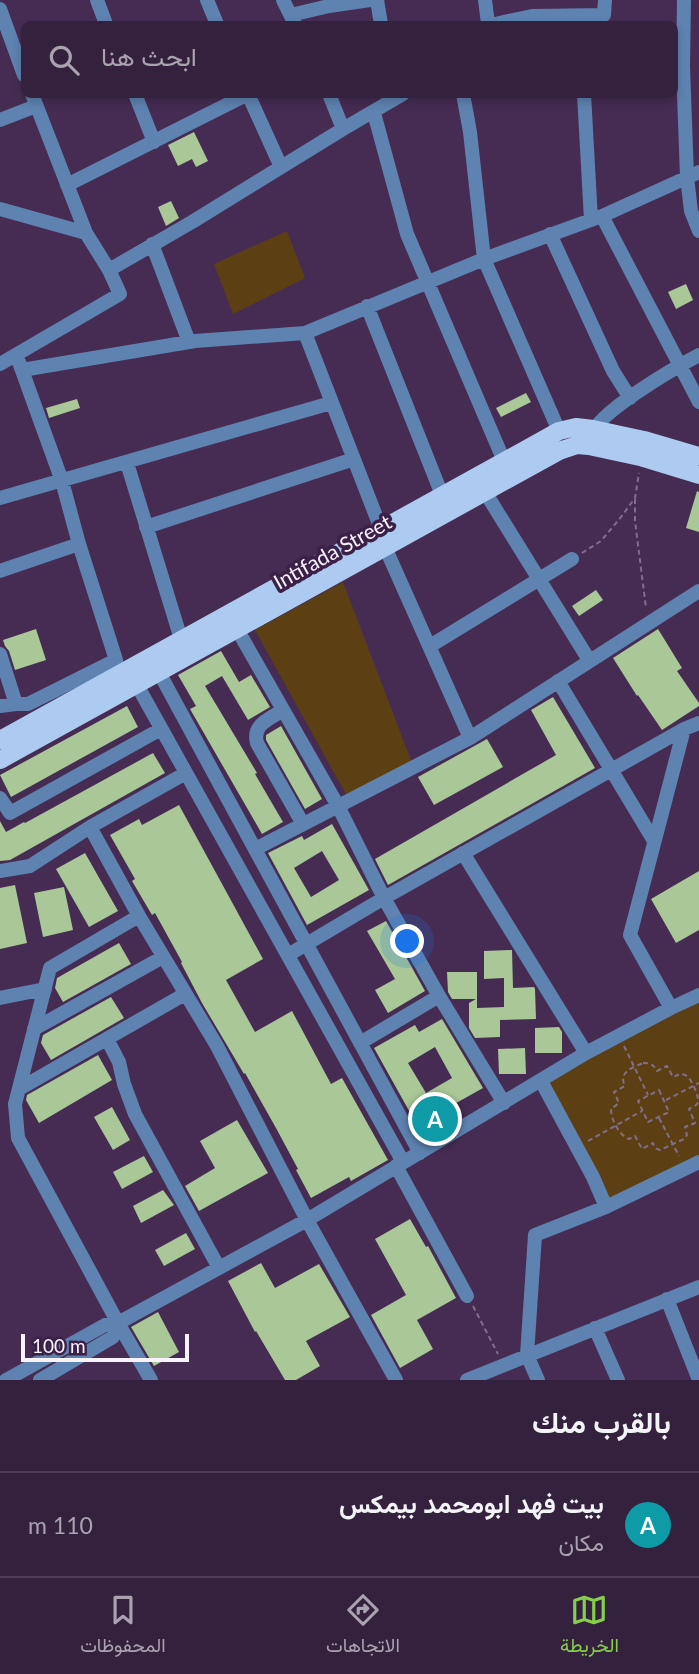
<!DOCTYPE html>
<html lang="ar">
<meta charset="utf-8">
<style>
:root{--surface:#34213e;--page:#3f2e49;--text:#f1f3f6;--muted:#a9a3b0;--line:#4e3e58;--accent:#85cf4c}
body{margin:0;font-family:Lato,Vazirmatn,sans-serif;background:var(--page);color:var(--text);direction:rtl}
.scale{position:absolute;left:21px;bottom:18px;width:168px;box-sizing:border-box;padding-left:7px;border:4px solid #f8f2fc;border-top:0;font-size:19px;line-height:24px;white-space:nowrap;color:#f8f2fc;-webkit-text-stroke:5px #3b2147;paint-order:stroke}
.you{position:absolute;left:408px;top:942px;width:24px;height:24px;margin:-18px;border:5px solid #fff;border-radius:50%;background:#1a73e8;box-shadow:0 0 0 10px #1a73e833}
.badge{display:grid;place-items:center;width:46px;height:46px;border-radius:50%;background:var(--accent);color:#fff;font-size:23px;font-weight:700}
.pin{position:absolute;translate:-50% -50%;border:4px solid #fff;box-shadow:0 2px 7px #0006}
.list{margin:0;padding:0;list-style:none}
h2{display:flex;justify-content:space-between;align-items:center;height:91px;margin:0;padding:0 28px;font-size:30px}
h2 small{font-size:23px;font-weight:400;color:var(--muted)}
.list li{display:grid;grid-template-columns:46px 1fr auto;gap:21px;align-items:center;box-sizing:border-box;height:105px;padding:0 28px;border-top:2px solid var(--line)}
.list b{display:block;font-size:26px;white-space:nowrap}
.list p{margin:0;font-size:23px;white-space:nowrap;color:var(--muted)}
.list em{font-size:23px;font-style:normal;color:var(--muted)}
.icon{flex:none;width:38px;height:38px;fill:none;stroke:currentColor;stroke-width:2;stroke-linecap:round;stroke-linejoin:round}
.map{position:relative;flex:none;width:699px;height:1380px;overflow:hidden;direction:ltr}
.search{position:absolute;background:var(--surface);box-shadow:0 4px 10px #0003;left:21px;right:21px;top:21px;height:77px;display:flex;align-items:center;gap:18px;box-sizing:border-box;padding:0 24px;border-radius:10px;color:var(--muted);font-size:26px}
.sheet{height:196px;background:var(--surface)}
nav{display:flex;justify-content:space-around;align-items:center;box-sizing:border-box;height:98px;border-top:2px solid var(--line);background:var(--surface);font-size:19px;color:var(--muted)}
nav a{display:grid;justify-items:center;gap:4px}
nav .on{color:var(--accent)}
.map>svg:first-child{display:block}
.green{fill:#5c4014}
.building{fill:#a9c797;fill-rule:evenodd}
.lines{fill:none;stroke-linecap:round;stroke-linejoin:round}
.path{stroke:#816e8b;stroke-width:2;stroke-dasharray:5 3.5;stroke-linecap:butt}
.minor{stroke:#5e83b1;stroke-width:14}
.major{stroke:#adcbf1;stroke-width:18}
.labels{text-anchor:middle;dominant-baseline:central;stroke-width:7;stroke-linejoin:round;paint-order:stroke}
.street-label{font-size:21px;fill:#f8f2fc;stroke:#3b2147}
</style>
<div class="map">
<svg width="699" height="1380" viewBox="0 0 699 1380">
<rect width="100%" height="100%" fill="#462c53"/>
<path class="green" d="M287 231 305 278 233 314 214 264Z
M343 582 412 763 347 796 255 630Z
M699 1002V1157L607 1204 545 1083 587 1057Z"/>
<path class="building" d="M194 132 208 161 196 167 192 159 178 166 168 145Z
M171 201 179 218 166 226 158 207Z
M686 284 693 300 676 309 668 292Z
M526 393 531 402 501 417 496 408Z
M77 399 80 408 49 418 46 408Z
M697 491 699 492V532L686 528Z
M596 590 603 600 579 616 572 606Z
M36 629 46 660 15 670 9 651 5 646 3 640Z
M658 629 682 668 677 671 699 703V706L662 730 638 695 637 696 613 658Z
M221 651 239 682 251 675 270 707 248 720 222 676 205 686 257 773 255 774 283 822 262 834 190 709 196 706 178 675Z
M553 697 595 768 388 885 375 859 556 755 531 710Z
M127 706 138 727 11 797 0 775Z
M281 726 322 799 305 809 266 740V735Z
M487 739 503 767 434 805 418 777Z
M153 753 165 773 10 860 0 861V821L6 832 24 822 25 823Z
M179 805 263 959 226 980 255 1032 292 1011 331 1084 342 1078 388 1160 351 1181 349 1177 311 1198 296 1170 298 1169 276 1128 245 1073 244 1074 202 1003 181 963 182 962 155 913 152 915 132 881 135 879 110 835 139 819 142 825Z
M332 824 369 890 307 925 268 853 302 836 304 840ZM322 851 339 880 311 897 294 868Z
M85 853 118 911 89 927 56 869Z
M699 871V930L676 943 651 899Z
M15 885 27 943 0 949V888Z
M64 887 73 930 43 937 34 893Z
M386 921 425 991 388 1013 375 990 395 979 367 931Z
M119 943 131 964 63 1002 55 988 57 978Z
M484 951 512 950 513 988 534 987 535 989 536 1019 500 1020V1037L475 1038 469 1028V1003L476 999H452L448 992 447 972H477V1008L504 1007V978L484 979Z
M111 997 124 1018 51 1060 41 1043 43 1035Z
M442 1019 483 1088 417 1125 374 1048 415 1025 419 1032ZM435 1047 452 1078 426 1093 408 1063Z
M559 1027 562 1032V1053H535V1028Z
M525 1048 526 1074H499L498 1049Z
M98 1055 112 1080 39 1123 26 1100 27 1095Z
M112 1107 130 1140 113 1150 94 1117Z
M237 1120 268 1173 199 1211 185 1186 215 1168 200 1141Z
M144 1156 153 1172 122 1189 113 1172Z
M163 1190 174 1205 141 1223 133 1206Z
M410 1219 426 1247 428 1246 456 1298 417 1320 433 1349 400 1368 371 1315 406 1295 375 1239Z
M186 1233 195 1249 164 1266 155 1250Z
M261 1263 275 1288 319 1264 350 1317 306 1341 320 1366 296 1380H285L256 1331 255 1332 228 1281Z
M158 1312 179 1352 154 1366 131 1327Z"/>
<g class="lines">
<path class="path" d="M635 499V521L646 608
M582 553 601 541 621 517 635 498 639 473
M624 1046 648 1095
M643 1063C651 1063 653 1064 657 1071L667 1066 673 1077C678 1075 680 1073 685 1075 691 1077 699 1096 698 1102 697 1106 692 1107 689 1109L695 1123 685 1127 687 1135 684 1139 660 1150 655 1148 653 1143 642 1149 635 1136 629 1139C619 1135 611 1120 611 1109L619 1103 614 1092 625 1086C618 1072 632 1068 643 1063Z
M659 1090 669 1112 648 1122 638 1101Z
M666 1100 699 1083
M659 1118 679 1156
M588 1141 642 1111
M473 1306 498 1354"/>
<path class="minor" d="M97 0 106 24
M207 0 217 24
M283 0 295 24
M377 0 381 24
M485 0 488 24
M684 0 683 66 687 177 691 211 699 231
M0 9 24 75
M291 15 329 6 370 0
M495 24 532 16 604 15 605 0
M135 94 154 142
M248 94 281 167
M329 94 343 129
M463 94 470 132 484 259 559 431
M584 94 591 220
M374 113 407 234 504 461
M0 120 36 106
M67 185 248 94
M0 209 86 233
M602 216 699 402
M550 234 613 371 630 398
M152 244 189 342
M109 270 192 222 343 129 403 94
M367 306 442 495
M305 333 381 529
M19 362 62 481 79 544 116 660 118 674
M0 364 120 294 109 270 86 233 32 94
M22 370 195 341 305 333 484 259 602 216 699 172
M592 435C596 413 678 366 699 355
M127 463 181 639
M485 492 589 660
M0 498 331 403
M146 527 354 459
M385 547 470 738
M0 571 79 544
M237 629 338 806 384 898 439 996 504 1103
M430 646 572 559
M0 654 16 704 0 706
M155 665 420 1153
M132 676 403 1162
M558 681 654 841
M16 704H28L116 660
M283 710C270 719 252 724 257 743L303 824
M186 773 90 827 139 916 217 1046 307 1220 396 1380
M0 798 10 813 161 729
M255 849 470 738 699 591
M463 853 586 1053
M0 871 30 866 90 827
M139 916 50 968 15 1104 18 1138 118 1323 151 1380
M288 955 384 898 684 729 699 723
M0 998 45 989
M671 1008 630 935 684 729
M34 1029 163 957
M107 1039 119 1062 124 1084 135 1114 219 1268
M360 1043 439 996
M541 1081 593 1177 606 1207
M19 1089 185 994
M396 1166 467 1296
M667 1299 699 1380
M595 1328 618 1380
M6 1380 105 1325 118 1323 307 1220 586 1053 671 1008 699 995
M40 1380 113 1337 118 1323
M467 1380 699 1287
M538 1380 527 1355 535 1235 606 1207 699 1162"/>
<path class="major" d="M0 740 559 431 576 427 593 429 644 440 699 456
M0 760 559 451 577 445 589 446 640 457 699 475"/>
</g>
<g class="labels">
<g class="street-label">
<text transform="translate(332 551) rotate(-29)">Intifada Street</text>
</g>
</g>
</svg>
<div class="scale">100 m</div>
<div class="you"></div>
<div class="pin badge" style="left:435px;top:1119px;background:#0f9aa8">A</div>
<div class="search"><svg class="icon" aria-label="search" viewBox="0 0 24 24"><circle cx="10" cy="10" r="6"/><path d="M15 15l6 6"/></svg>ابحث هنا</div>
</div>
<section class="sheet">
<h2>بالقرب منك<small></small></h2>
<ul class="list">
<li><span class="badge" style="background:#0f9aa8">A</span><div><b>بيت فهد ابومحمد بيمكس</b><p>مكان</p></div><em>110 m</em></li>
</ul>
</section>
<nav>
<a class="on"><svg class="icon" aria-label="map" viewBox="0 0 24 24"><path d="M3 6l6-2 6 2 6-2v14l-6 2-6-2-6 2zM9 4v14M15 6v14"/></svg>الخريطة</a>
<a><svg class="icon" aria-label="directions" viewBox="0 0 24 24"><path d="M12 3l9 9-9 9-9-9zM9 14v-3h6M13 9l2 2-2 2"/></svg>الاتجاهات</a>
<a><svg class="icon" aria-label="saved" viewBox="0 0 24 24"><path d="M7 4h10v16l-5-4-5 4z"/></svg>المحفوظات</a>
</nav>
